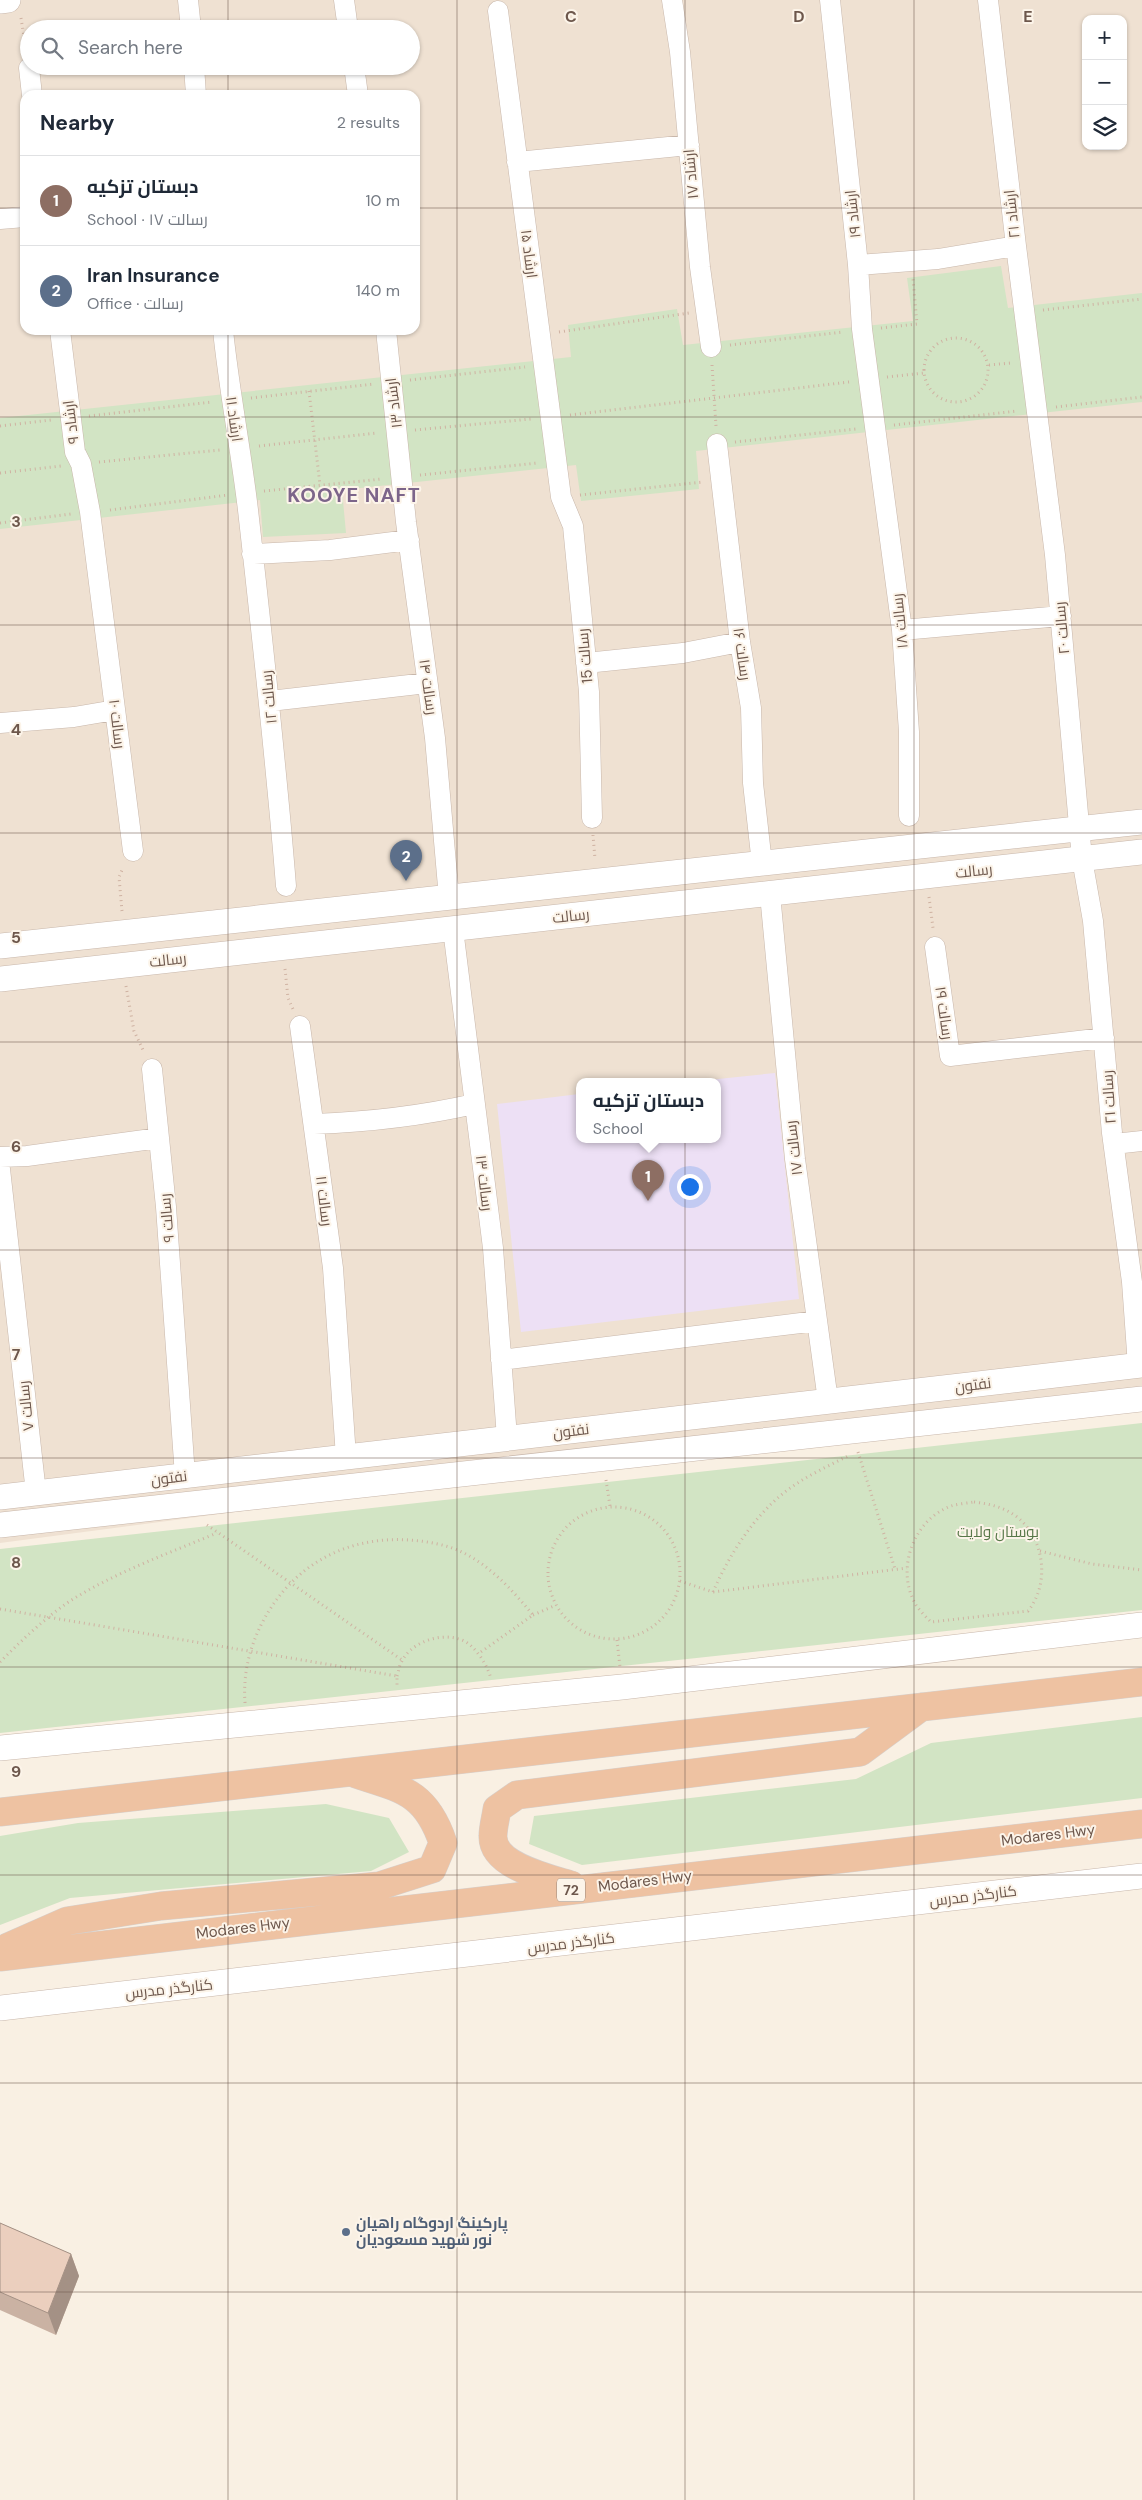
<!DOCTYPE html>
<meta charset="utf-8">
<style>
:root{--surface:#fff;--page:#f2f2f3;--text:#1f2937;--muted:#747a83;--line:#e0e1e3;--accent:#d46f57}
body{margin:0;font-family:"DM Sans",Cairo,sans-serif;background:var(--page);color:var(--text)}
.controls{position:absolute;right:15px;top:15px;display:grid;overflow:hidden;border-radius:10px;box-shadow:0 1px 4px #0004}
.controls button{width:45px;height:45px;display:grid;place-items:center;padding:0;border:0;border-bottom:1px solid var(--line);background:var(--surface);color:var(--text);font:25px sans-serif}
.you{position:absolute;left:689px;top:1186px;width:18px;height:18px;margin:-12px;border:4px solid #fff;border-radius:50%;background:#1a73e8;box-shadow:0 0 0 8px #1a73e833}
.badge{display:grid;place-items:center;width:32px;height:32px;border-radius:50%;background:var(--accent);color:#fff;font-size:16px;font-weight:700}
.pin{position:absolute;translate:-50% -41px;filter:drop-shadow(0 1px 2px #0008)}
.pin::after{content:'';position:absolute;top:26px;width:18px;height:15px;background:inherit;clip-path:polygon(0 0,100% 0,50% 100%)}
.popup{position:absolute;left:576px;top:1078px;width:145px;height:65px;box-sizing:border-box;display:grid;place-content:center;border-radius:10px;background:var(--surface);filter:drop-shadow(0 1px 4px #0005);font-size:16px;white-space:nowrap;color:var(--muted)}
.popup b{font-size:19px;color:var(--text)}
.popup::after{content:'';position:absolute;left:50%;top:100%;margin-left:-10px;border:10px solid transparent;border-top-color:var(--surface)}
.list{margin:0;padding:0;list-style:none}
h2{display:flex;justify-content:space-between;align-items:center;height:65px;margin:0;padding:0 20px;font-size:21px}
h2 small{font-size:16px;font-weight:400;color:var(--muted)}
.list li{display:grid;grid-template-columns:32px 1fr auto;gap:15px;align-items:center;box-sizing:border-box;height:90px;padding:0 20px;border-top:1px solid var(--line)}
.list b{display:block;font-size:19px;white-space:nowrap}
.list p{margin:0;font-size:16px;white-space:nowrap;color:var(--muted)}
.list em{font-size:16px;font-style:normal;color:var(--muted)}
.icon{flex:none;width:28px;height:28px;fill:none;stroke:currentColor;stroke-width:2;stroke-linecap:round;stroke-linejoin:round}
.map{position:relative;flex:none;width:1142px;height:2500px;overflow:hidden}
.search{position:absolute;background:var(--surface);box-shadow:0 1px 4px #0004;left:20px;top:20px;width:400px;height:55px;display:flex;align-items:center;gap:12px;box-sizing:border-box;padding:0 18px;border-radius:28px;color:var(--muted);font-size:19px}
.panel{position:absolute;background:var(--surface);box-shadow:0 1px 4px #0004;left:20px;top:90px;width:400px;height:245px;border-radius:15px}
.map>svg:first-child{display:block}
.residential{fill:#efe1d2;fill-rule:evenodd}
.education{fill:#ede0f5}
.green{fill:#d2e4c4}
.lines{fill:none;stroke-linecap:round;stroke-linejoin:round}
.minor-casing{stroke:#c8b7ab;stroke-width:21}
.tertiary-casing{stroke:#c8b7ab;stroke-width:26}
.trunk-casing{stroke:#d6d0cd;stroke-width:29}
.path{stroke:#cfb2a2;stroke-width:3;stroke-dasharray:1 4;stroke-linecap:butt}
.minor{stroke:#fff;stroke-width:20}
.tertiary{stroke:#fff;stroke-width:25}
.trunk{stroke:#eec2a2;stroke-width:28}
.wall{fill:#cab2a3}
.shaded-wall{fill:#a49185}
.building{fill:#ebcfbe;stroke:#a49185}
.grid{fill:none;stroke:#6d574c;stroke-width:1;stroke-opacity:0.55}
.service-dot{fill:#5c6f8a;stroke:#fcf4e9;stroke-width:2}
.labels{text-anchor:middle;dominant-baseline:central;stroke-width:4;stroke-linejoin:round;paint-order:stroke}
.shield{fill:#fcf4e9;stroke:#98867b;stroke-width:1}
.shield-label{font-size:14px;font-weight:bold;fill:#6d574c}
.street-label{font-size:15px;fill:#6d574c;stroke:#fcf4e9}
.park-label{font-size:15px;fill:#587849;stroke:#fcf4e9}
.service-label{font-size:15px;font-weight:bold;fill:#4e5e75;stroke:#fcf4e9;text-anchor:start}
.district-label{font-size:20px;font-weight:bold;letter-spacing:1px;fill:#7c658a;stroke:#fcf4e9}
.grid-label{font-size:16px;text-anchor:middle;font-weight:bold;fill:#6d574c;stroke:#fcf4e9;stroke-width:4;stroke-linejoin:round;paint-order:stroke}
</style>
<div class="map">
<svg width="1142" height="2500" viewBox="0 0 1142 2500">
<rect width="100%" height="100%" fill="#f9f0e3"/>
<path class="residential" d="M0 0H1142V1393L0 1543ZM1086 19H1123V146H1086ZM29 29H411V66H29ZM25 95H415V330H25ZM579 1082H717V1140H579Z"/>
<path class="education" d="M775 1073 799 1299 521 1332 497 1104 579 1094V1140H717V1082H689Z"/>
<path class="green" d="M1001 266 1008 308 1142 293V402L696 451 699 489 581 501 576 465 342 490 346 533 263 537 260 500 0 529V418L571 357 568 325 677 309 683 345 913 321 907 278Z
M1142 1423V1610L0 1733V1549Z
M1142 1717V1798L582 1865 529 1844 534 1816 856 1779 931 1743Z
M326 1804 389 1818 409 1852 371 1871 70 1898 0 1925V1836L78 1823Z"/>
<g class="lines">
<defs>
<path id="minor" d="M188 0 191 29
M344 0 348 29
M672 0 680 52 700 267 711 347
M830 0 858 265 862 329 902 630 909 732V816
M988 0 1016 246 1055 555 1082 859 1093 921 1112 1133 1132 1282 1138 1366
M498 11 561 497 573 526 589 692 592 818
M194 66 196 95
M354 66 358 95
M29 68 32 95
M517 162 689 145
M0 219 25 217
M858 265 938 259 1016 246
M60 330 75 452 81 464 90 512 133 851
M223 330C229 390 241 450 248 510 262 635 276 760 286 886
M386 330 406 522 435 738 449 898
M717 444 740 642 751 708 753 783 762 864
M252 554 330 550 409 540
M902 630 1061 616
M586 663 683 653 740 642
M270 701 427 683
M0 723 74 717 115 710
M770 894 795 1159 828 1401
M453 929 493 1248 507 1438
M935 947 950 1056 1104 1038
M300 1026 333 1268 346 1457
M152 1069 166 1207 185 1476
M314 1124C369 1122 421 1116 474 1104
M1114 1144 1142 1141
M0 1157 27 1156 159 1138
M0 1169 36 1493
M501 1360 817 1321"/>
<path id="tertiary" d="M0 1 8 0
M0 946 1142 822
M0 979 1142 852
M0 1497 1142 1365
M0 1525 1142 1399
M0 1748 622 1687 1142 1625
M0 2008 1142 1876"/>
<path id="trunk" d="M0 1812 1142 1682
M571 1885C548 1878 492 1866 493 1836 493 1827 496 1817 497 1809L517 1795 860 1752 921 1707
M8 1947 67 1921 161 1906 379 1886 432 1869 443 1843C426 1792 402 1789 356 1774
M0 1957 1142 1824"/>
</defs>
<use href="#minor" class="minor-casing"/>
<use href="#tertiary" class="tertiary-casing"/>
<use href="#trunk" class="trunk-casing"/>
<path class="path" d="M21 18 26 49
M1043 310 1142 299
M881 328 917 324 913 279
M559 332 689 313
M924 370a32 32 0 1 1 64 0a32 32 0 1 1-64 0Z
M730 345 843 332
M712 365 716 426
M989 365 1011 363
M887 377 924 373
M410 380 525 367
M309 391 320 485
M251 398 374 384
M1056 407 1142 397
M570 415 849 382
M89 416 212 402
M894 425 1017 411
M0 426 51 420
M415 430 531 419
M735 442 856 429
M259 446 377 433
M99 462 220 450
M0 473 61 466
M420 475 538 463
M264 491 382 479
M580 495 703 482
M110 510 228 495
M0 523 71 514
M593 835 595 859
M929 897 933 928
M122 911 119 877 123 868
M285 969 288 998 293 1009
M126 986 134 1031 144 1052
M858 1452 895 1569
M606 1480 610 1506
M974 1502C990 1504 1004 1507 1017 1517 1045 1539 1050 1584 1028 1611L931 1622C926 1617 920 1611 916 1605 895 1570 913 1520 951 1506 958 1504 967 1503 974 1502Z
M548 1573a66 66 0 1 1 132 0a66 66 0 1 1-132 0Z
M207 1525 402 1660
M1040 1551 1092 1564 1142 1570
M680 1581 713 1592 907 1568
M713 1592C731 1551 758 1509 796 1484 813 1473 832 1464 850 1455
M0 1609 397 1676V1688
M533 1615 556 1605
M617 1640 620 1667
M0 1662C22 1640 45 1618 70 1601 116 1572 167 1554 217 1533
M397 1676C399 1671 399 1665 402 1661 412 1641 444 1631 464 1641 476 1647 488 1666 491 1679
M245 1703C243 1674 249 1649 262 1623 298 1554 367 1527 442 1545 480 1554 509 1586 533 1615L478 1654"/>
<use href="#minor" class="minor"/>
<use href="#tertiary" class="tertiary"/>
<use href="#trunk" class="trunk"/>
</g>
<path class="wall" d="M0 2223 71 2254 79 2276 56 2335 0 2310Z"/>
<path class="shaded-wall" d="M71 2254 79 2276 56 2335 48 2313Z"/>
<path class="building" d="M0 2223 71 2254 48 2313 0 2292Z"/>
<path class="grid" d="M228 0V29M457 0V2500M685 0V2500M914 0V2500M228 66V95M0 208H25M415 208H1142M228 330V2500M0 417H1142M0 625H1142M0 833H1142M0 1042H1142M0 1250H1142M0 1458H1142M0 1667H1142M0 1875H1142M0 2083H1142M0 2292H1142"/>
<circle class="service-dot" cx="346" cy="2232" r="5"/>
<g class="labels">
<rect class="shield" x="557" y="1878.5" width="28" height="23" rx="4"/>
<g class="shield-label">
<text x="571" y="1890">72</text>
</g>
<g class="street-label">
<text transform="translate(691 174) rotate(-95)">ارشاد ۱۷</text>
<text transform="translate(853 214) rotate(-96)">ارشاد ۱۹</text>
<text transform="translate(1012 214) rotate(-96)">ارشاد ۲۱</text>
<text transform="translate(529 254) rotate(83)">ارشاد ۱۵</text>
<text transform="translate(394 403) rotate(-97)">ارشاد ۱۳</text>
<text transform="translate(234 419) rotate(82)">ارشاد ۱۱</text>
<text transform="translate(71 422) rotate(-97)">ارشاد ۹</text>
<text transform="translate(900 621) rotate(-96)">رسالت ۱۸</text>
<text transform="translate(1062 628) rotate(-95)">رسالت ٢٠</text>
<text transform="translate(742 654) rotate(82)">رسالت ۱۶</text>
<text transform="translate(585 656) rotate(-95)">رسالت 15</text>
<text transform="translate(428 687) rotate(82)">رسالت ۱۴</text>
<text transform="translate(269 697) rotate(-96)">رسالت ۱۲</text>
<text transform="translate(117 724) rotate(83)">رسالت ۱۰</text>
<text transform="translate(974 871) rotate(-6)">رسالت</text>
<text transform="translate(571 916) rotate(-6)">رسالت</text>
<text transform="translate(168 960) rotate(-6)">رسالت</text>
<text transform="translate(944 1013) rotate(82)">رسالت ۱۹</text>
<text transform="translate(1109 1097) rotate(-94)">رسالت ۲۱</text>
<text transform="translate(794 1148) rotate(-97)">رسالت ۱۷</text>
<text transform="translate(484 1183) rotate(83)">رسالت ۱۳</text>
<text transform="translate(324 1201) rotate(83)">رسالت ۱۱</text>
<text transform="translate(167 1218) rotate(-95)">رسالت ۹</text>
<text transform="translate(973 1385) rotate(-7)">نفتون</text>
<text transform="translate(26 1406) rotate(-96)">رسالت ۷</text>
<text transform="translate(571 1431) rotate(-7)">نفتون</text>
<text transform="translate(169 1478) rotate(-7)">نفتون</text>
<text transform="translate(1048 1835) rotate(-7)">Modares Hwy</text>
<text transform="translate(645 1881) rotate(-7)">Modares Hwy</text>
<text transform="translate(973 1896) rotate(-7)">کنارگذر مدرس</text>
<text transform="translate(243 1928) rotate(-7)">Modares Hwy</text>
<text transform="translate(571 1943) rotate(-7)">کنارگذر مدرس</text>
<text transform="translate(169 1989) rotate(-6)">کنارگذر مدرس</text>
</g>
<g class="park-label">
<text x="998" y="1532">بوستان ولایت</text>
</g>
<g class="service-label">
<text x="356" y="2223">پارکینگ اردوگاه راهیان<tspan x="356" dy="17">نور شهید مسعودیان</tspan></text>
</g>
<g class="district-label">
<text x="354" y="495">KOOYE NAFT</text>
</g>
</g>
<g class="grid-label">
<text x="571" y="22">C</text>
<text x="799" y="22">D</text>
<text x="1028" y="22">E</text>
<text x="16" y="527">3</text>
<text x="16" y="735">4</text>
<text x="16" y="943">5</text>
<text x="16" y="1152">6</text>
<text x="16" y="1360">7</text>
<text x="16" y="1568">8</text>
<text x="16" y="1777">9</text>
</g>
</svg>
<div class="controls">
<button>+</button>
<button>−</button>
<button><svg class="icon" aria-label="layers" viewBox="0 0 24 24"><path d="M12 4l9 5-9 5-9-5zM3 14l9 5 9-5"/></svg></button>
</div>
<div class="you"></div>
<div class="pin badge" style="left:648px;top:1201px;background:#8d6e63">1</div>
<div class="popup"><b>دبستان تزکیه</b>School</div>
<div class="pin badge" style="left:406px;top:881px;background:#5c6f8a">2</div>
<div class="search"><svg class="icon" aria-label="search" viewBox="0 0 24 24"><circle cx="10" cy="10" r="6"/><path d="M15 15l6 6"/></svg>Search here</div>
<section class="panel">
<h2>Nearby<small>2 results</small></h2>
<ul class="list">
<li><span class="badge" style="background:#8d6e63">1</span><div><b>دبستان تزکیه</b><p>School · رسالت ۱۷</p></div><em>10 m</em></li>
<li><span class="badge" style="background:#5c6f8a">2</span><div><b>Iran Insurance</b><p>Office · رسالت</p></div><em>140 m</em></li>
</ul>
</section>
</div>
